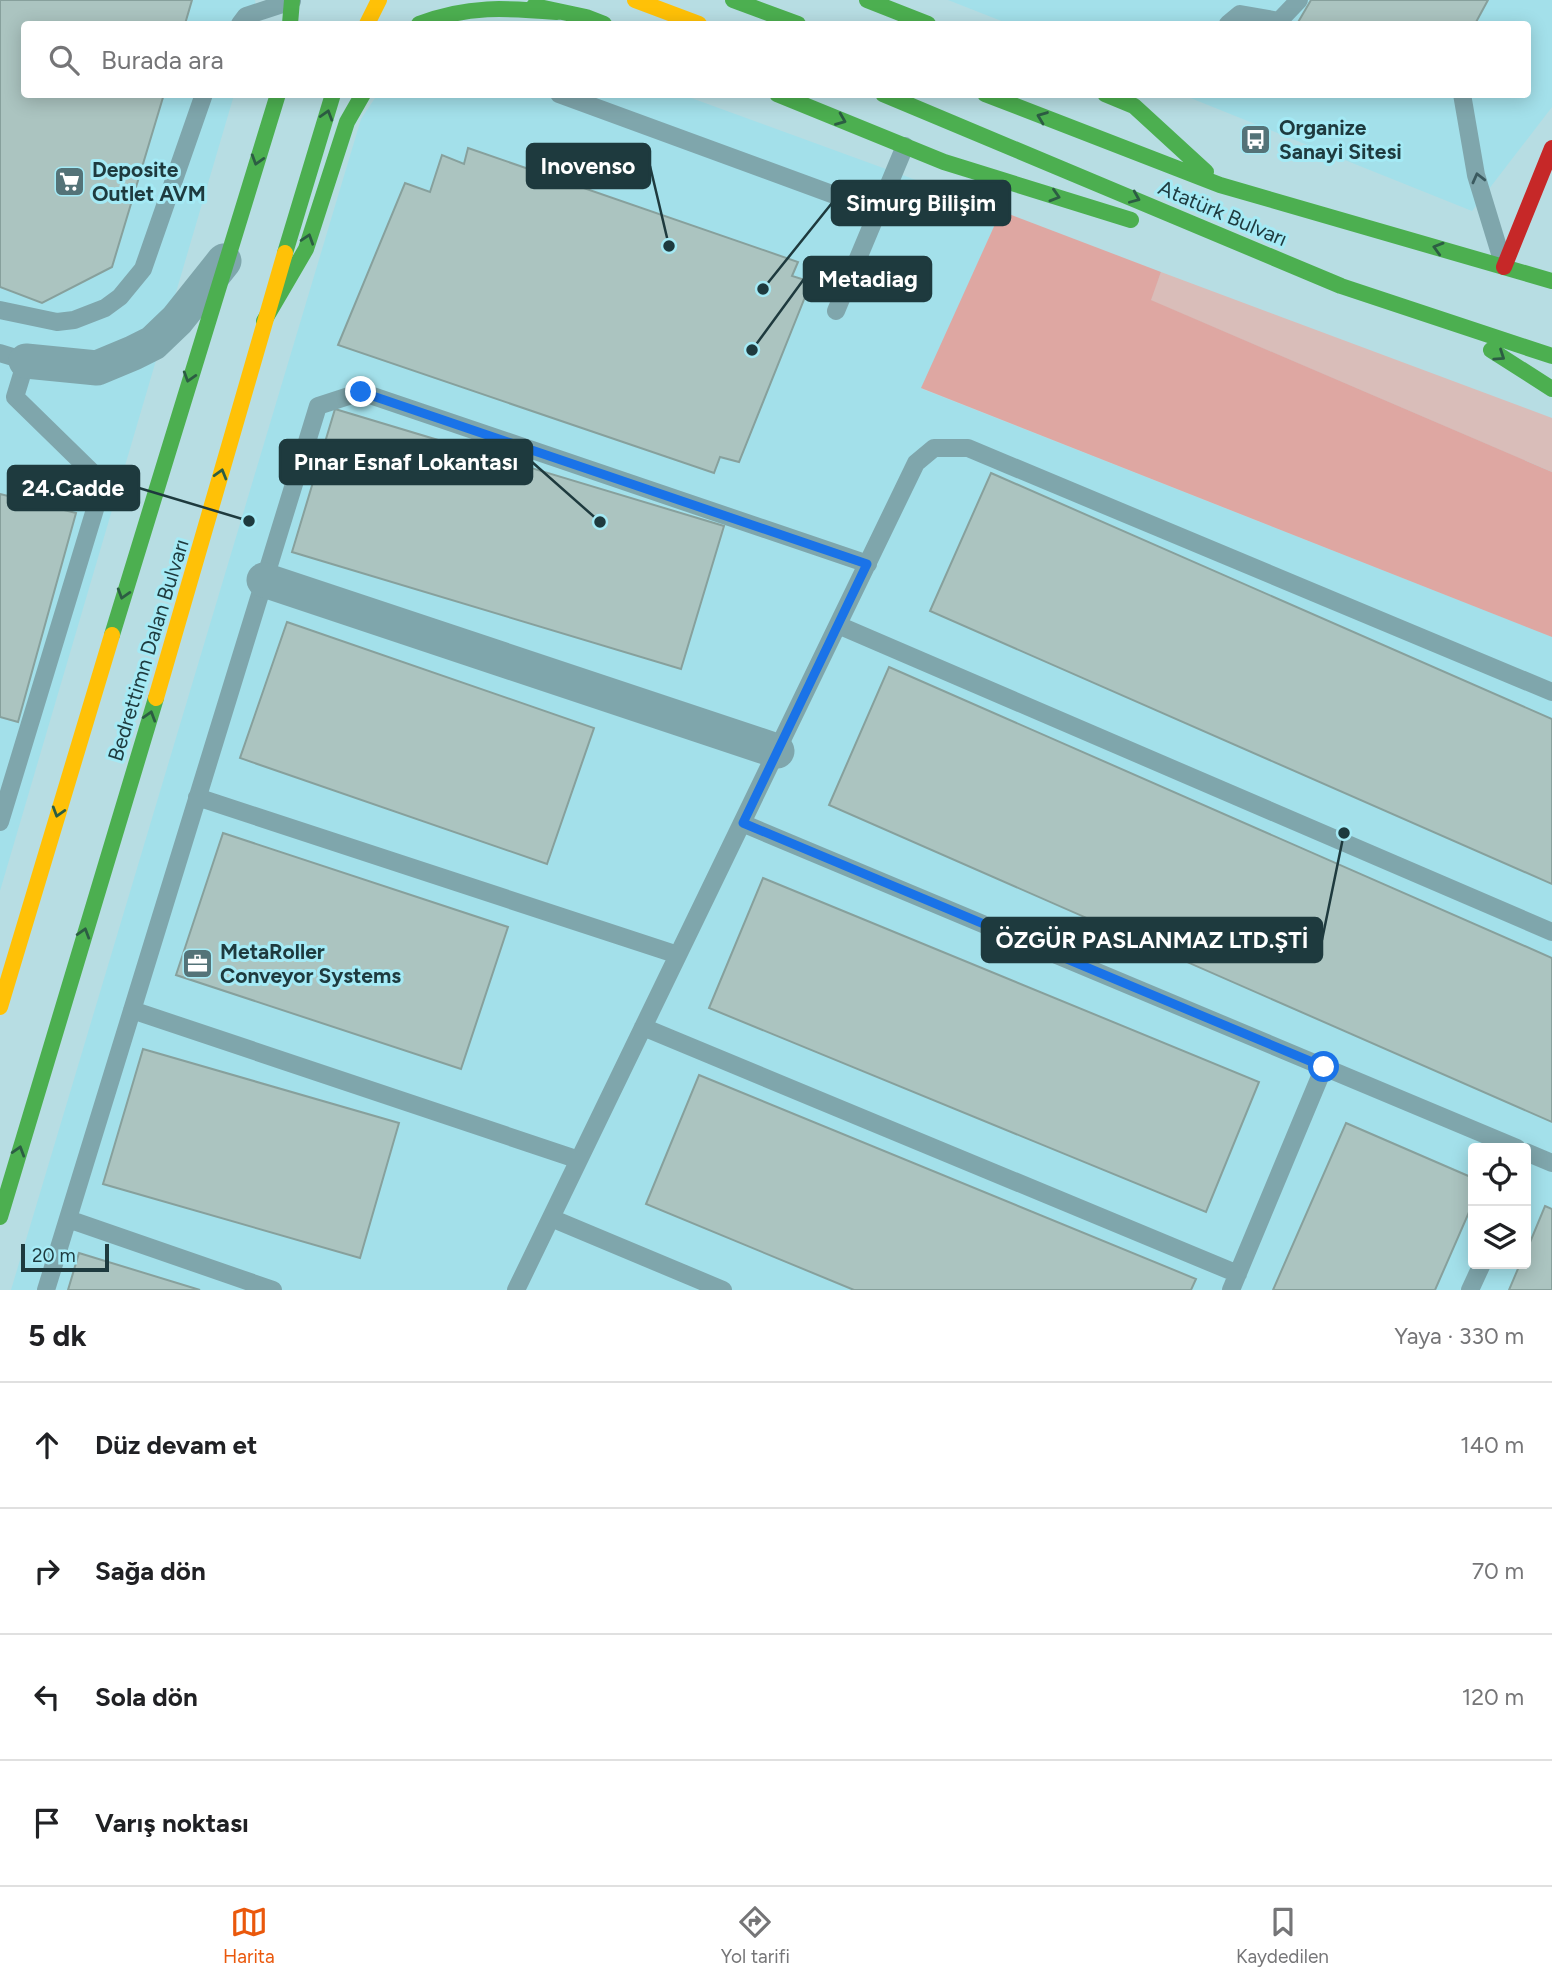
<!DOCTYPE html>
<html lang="tr">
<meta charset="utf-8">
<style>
:root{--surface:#fff;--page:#f6f6f6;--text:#202124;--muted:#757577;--line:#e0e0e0;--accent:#ea580c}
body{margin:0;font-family:Figtree,sans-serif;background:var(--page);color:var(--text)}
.controls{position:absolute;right:21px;bottom:21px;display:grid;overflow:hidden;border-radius:7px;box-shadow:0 4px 18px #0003}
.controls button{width:63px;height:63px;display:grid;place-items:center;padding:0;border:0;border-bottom:2px solid var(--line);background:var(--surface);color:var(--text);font:35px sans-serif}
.scale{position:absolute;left:21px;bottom:18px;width:88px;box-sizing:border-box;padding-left:7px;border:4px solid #1e3a3e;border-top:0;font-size:19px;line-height:24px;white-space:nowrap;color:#1e3a3e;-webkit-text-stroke:5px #a5eaf5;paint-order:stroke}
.stop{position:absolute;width:21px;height:21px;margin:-16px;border:5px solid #1a73e8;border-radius:50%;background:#fff}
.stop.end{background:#1a73e8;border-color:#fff;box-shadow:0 2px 7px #0008}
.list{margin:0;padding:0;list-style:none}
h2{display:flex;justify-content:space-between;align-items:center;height:91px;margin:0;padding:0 28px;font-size:30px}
h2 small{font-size:23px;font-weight:400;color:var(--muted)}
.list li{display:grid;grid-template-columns:46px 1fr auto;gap:21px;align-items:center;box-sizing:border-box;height:126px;padding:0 28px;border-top:2px solid var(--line)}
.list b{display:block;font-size:26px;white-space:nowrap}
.list em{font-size:23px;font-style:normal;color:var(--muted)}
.icon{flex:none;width:38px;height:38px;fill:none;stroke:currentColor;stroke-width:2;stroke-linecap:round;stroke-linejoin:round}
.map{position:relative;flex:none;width:1552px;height:1290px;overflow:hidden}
.search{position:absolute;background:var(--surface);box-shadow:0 4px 18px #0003;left:21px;right:21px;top:21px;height:77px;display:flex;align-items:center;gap:18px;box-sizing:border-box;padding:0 24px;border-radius:7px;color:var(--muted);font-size:26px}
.sheet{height:595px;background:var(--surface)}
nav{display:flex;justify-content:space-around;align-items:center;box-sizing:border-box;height:98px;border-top:2px solid var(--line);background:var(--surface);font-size:19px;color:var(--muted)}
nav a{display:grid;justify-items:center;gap:4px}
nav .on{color:var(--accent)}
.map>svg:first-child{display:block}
.built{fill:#a3e0ea;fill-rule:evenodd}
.green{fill:#d9bdb9}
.forest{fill:#dea7a2}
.building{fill:#abc4c0;stroke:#87a09c;stroke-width:2}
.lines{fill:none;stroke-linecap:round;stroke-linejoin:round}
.lane{stroke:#7fa6ac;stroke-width:18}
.street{stroke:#7fa6ac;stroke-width:35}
.fast{stroke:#4caf50;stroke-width:16}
.slow{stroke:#ffc107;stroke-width:16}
.jam{stroke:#c62828;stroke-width:16}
.oneway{stroke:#2c5d43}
.oneway2{stroke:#3b5a5f}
.route{stroke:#1a73e8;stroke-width:9}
.labels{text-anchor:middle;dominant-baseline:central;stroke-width:6;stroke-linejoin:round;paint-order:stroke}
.poi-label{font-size:21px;font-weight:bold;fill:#1e3a3e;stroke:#a5eaf5;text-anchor:start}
.street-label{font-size:21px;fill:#1e3a3e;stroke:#a5eaf5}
.leader{fill:none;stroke:#1e3a3e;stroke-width:2.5}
.callout-dot{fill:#1e3a3e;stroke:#a5eaf5;stroke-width:2.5}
.callout{fill:#1e3a3e;stroke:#1e3a3e;stroke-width:2.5}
.callout-label{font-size:23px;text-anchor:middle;font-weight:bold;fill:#fff}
</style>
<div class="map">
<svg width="1552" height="1290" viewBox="0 0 1552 1290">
<rect width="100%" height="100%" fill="#b7dde3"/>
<path class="built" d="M0 0H255L257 16 255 24H24V94L234 95 0 891Z
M948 0H1552V107L1472 211 1183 95 1528 94V24H1009Z
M377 95H683L1001 211 922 389 1552 637V1290H11L361 119ZM1473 1148H1526V1264H1473Z"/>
<path class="green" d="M1161 272 1552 418V472L1150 300Z"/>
<path class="forest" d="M1001 211 1161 272 1151 300 1552 472V637L921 388Z"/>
<path class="building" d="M0 0H192L185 24H24V94H164L112 267 42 303 0 287Z
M1311 0H1488L1475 24H1297Z
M468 148 798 262 792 276 811 282 739 462 720 457 714 473 338 345 405 183 430 192 442 155 464 164Z
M335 409 724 526 681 669 292 552Z
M991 473 1552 719V884L930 611Z
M0 494 76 513 18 722 0 717Z
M287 622 594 728 547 864 240 758Z
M889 667 1552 958V1122L829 805Z
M223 833 508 927 461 1069 176 975Z
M763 878 1259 1082 1206 1212 709 1008Z
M143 1049 399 1123 360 1258 103 1184Z
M699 1075 1196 1279 1191 1290H854L646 1204Z
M1346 1123 1473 1178V1203L1435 1290H1273Z
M1545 1206 1552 1209V1290H1509L1520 1264H1526V1252Z
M79 1253 200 1290H68Z"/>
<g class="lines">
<path class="lane" d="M240 24 246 16 292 1
M1228 24 1240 14 1279 21 1299 0
M559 94 878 211
M1462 94 1476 175 1502 260
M0 310 57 322 74 320 105 308 120 297 143 269 204 94
M836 311 905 146
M0 353 26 361 15 397 103 483 0 822
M838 625 1552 932
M197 797 678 955
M742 823 1517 1148
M132 1010 579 1160
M643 1027 1238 1274
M1526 1152 1552 1163
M551 1218 723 1290
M68 1219 273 1290
M46 1290 318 406 361 392 868 564
M516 1290 916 463 934 448H968L1552 692
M1231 1290 1324 1067
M1470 1290 1482 1264"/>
<path class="street" d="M26 361 97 368 133 353 153 343 177 320 224 261
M264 580 777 751"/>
<path class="fast" d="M733 0 798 24
M867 0 928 24
M534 6 586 17 604 24
M290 24 292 0
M419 24C468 5 506 8 557 12
M777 94 944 162 1131 220
M883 94 1341 286 1552 356
M985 94 1220 185 1552 281
M1105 94 1134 106 1206 172
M285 253 333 94
M264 321 306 249 347 122 363 94
M1491 350 1552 389
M112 635 278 94
M0 1217 156 698"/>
<path class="slow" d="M635 0 699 24
M367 24 379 0
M156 698 285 253
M0 1007 112 635"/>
<path class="jam" d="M1504 267 1552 148"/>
</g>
<defs><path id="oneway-chevron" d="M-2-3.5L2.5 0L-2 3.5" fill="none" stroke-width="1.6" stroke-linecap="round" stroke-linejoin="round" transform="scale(1.75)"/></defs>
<g class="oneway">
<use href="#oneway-chevron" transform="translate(327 115) rotate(-73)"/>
<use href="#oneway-chevron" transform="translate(1042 117) rotate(-159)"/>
<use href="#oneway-chevron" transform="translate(841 120) rotate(22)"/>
<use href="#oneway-chevron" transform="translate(257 160) rotate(107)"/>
<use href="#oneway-chevron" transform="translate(1055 196) rotate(17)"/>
<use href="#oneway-chevron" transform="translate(1135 198) rotate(23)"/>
<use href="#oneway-chevron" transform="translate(308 239) rotate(-72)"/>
<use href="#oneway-chevron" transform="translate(1438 248) rotate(-164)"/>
<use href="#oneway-chevron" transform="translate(1500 356) rotate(34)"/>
<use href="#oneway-chevron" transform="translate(189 377) rotate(107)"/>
<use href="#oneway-chevron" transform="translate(221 474) rotate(-74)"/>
<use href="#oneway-chevron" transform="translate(123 594) rotate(107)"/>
<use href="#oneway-chevron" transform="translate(150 716) rotate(-73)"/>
<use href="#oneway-chevron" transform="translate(58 812) rotate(107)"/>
<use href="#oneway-chevron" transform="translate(84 933) rotate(-73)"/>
<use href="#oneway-chevron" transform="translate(19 1151) rotate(-73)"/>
</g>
<use class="oneway2" href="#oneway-chevron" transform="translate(1478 178) rotate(-104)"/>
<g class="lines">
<path class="route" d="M361 392 867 564 743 823 1324 1067"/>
</g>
<defs>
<symbol id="bus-square" viewBox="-11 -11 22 22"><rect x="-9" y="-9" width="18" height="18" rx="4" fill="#547378" stroke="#a5eaf5"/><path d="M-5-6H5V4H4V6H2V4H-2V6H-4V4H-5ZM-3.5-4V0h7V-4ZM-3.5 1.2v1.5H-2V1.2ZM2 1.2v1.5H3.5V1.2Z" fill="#fff"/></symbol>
<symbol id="supermarket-square" viewBox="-11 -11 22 22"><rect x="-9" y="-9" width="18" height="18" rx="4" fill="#547378" stroke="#a5eaf5"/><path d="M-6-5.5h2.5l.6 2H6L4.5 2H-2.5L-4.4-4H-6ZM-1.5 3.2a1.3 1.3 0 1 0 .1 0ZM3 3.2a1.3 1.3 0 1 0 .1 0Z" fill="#fff"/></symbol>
<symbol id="office-square" viewBox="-11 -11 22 22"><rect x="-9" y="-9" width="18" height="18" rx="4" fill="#547378" stroke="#a5eaf5"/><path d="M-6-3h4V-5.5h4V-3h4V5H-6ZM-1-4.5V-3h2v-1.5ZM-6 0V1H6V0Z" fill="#fff"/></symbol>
</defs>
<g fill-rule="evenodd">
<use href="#bus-square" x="1238" y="122" width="35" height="35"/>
<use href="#supermarket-square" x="52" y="164" width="35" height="35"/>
<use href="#office-square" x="180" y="946" width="35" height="35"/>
</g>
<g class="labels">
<g class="poi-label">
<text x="1279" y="127">Organize<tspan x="1279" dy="24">Sanayi Sitesi</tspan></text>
<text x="92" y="169">Deposite<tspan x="92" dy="24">Outlet AVM</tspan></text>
<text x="220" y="951">MetaRoller<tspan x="220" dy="24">Conveyor Systems</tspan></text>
</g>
<g class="street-label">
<text transform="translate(1223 213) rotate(23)">Atatürk Bulvarı</text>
<text transform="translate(148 650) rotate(-73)">Bedrettimn Dalan Bulvarı</text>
</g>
</g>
<path class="leader" d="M669 246L650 166M763 289L832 203M752 350L804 279M600 522L532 462M249 521L139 488M1344 833L1322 940"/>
<g class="callout-dot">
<circle cx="669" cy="246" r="7"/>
<circle cx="763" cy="289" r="7"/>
<circle cx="752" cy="350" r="7"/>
<circle cx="600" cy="522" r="7"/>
<circle cx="249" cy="521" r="7"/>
<circle cx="1344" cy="833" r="7"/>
</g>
<g class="callout">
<rect x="527" y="144" width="123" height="44" rx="7"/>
<rect x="832" y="181" width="178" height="44" rx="7"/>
<rect x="804" y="257" width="127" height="44" rx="7"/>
<rect x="280" y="440" width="252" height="44" rx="7"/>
<rect x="8" y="466" width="131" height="44" rx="7"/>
<rect x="982" y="918" width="340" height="44" rx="7"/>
</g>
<g class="callout-label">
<text x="588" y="174">Inovenso</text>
<text x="921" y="211">Simurg Bilişim</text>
<text x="868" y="287">Metadiag</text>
<text x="406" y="470">Pınar Esnaf Lokantası</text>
<text x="73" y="496">24.Cadde</text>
<text x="1152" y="948">ÖZGÜR PASLANMAZ LTD.ŞTİ</text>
</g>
</svg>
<div class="controls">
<button><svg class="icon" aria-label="locate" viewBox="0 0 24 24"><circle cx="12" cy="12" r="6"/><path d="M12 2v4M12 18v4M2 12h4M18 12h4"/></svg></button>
<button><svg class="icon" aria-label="layers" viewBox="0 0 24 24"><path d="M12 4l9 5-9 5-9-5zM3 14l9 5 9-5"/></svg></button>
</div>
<div class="scale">20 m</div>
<div class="stop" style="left:1324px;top:1067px"></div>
<div class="stop end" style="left:361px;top:392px"></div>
<div class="search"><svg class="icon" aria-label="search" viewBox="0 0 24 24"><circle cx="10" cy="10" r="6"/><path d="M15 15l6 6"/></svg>Burada ara</div>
</div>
<section class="sheet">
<h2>5 dk<small>Yaya · 330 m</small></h2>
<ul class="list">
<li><svg class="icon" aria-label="ahead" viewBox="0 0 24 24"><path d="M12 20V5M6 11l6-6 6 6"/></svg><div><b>Düz devam et</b></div><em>140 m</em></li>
<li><svg class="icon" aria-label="right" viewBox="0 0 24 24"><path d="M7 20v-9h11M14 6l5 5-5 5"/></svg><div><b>Sağa dön</b></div><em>70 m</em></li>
<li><svg class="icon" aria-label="left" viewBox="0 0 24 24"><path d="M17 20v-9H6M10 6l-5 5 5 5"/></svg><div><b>Sola dön</b></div><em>120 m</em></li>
<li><svg class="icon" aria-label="arrive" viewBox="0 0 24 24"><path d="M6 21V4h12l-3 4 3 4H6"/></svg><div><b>Varış noktası</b></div></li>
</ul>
</section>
<nav>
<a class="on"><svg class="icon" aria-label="map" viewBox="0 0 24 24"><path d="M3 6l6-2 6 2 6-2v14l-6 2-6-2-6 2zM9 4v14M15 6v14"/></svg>Harita</a>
<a><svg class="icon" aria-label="directions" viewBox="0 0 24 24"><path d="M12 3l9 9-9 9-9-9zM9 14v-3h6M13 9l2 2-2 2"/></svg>Yol tarifi</a>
<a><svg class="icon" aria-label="saved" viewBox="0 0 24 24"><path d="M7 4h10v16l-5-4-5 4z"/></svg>Kaydedilen</a>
</nav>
